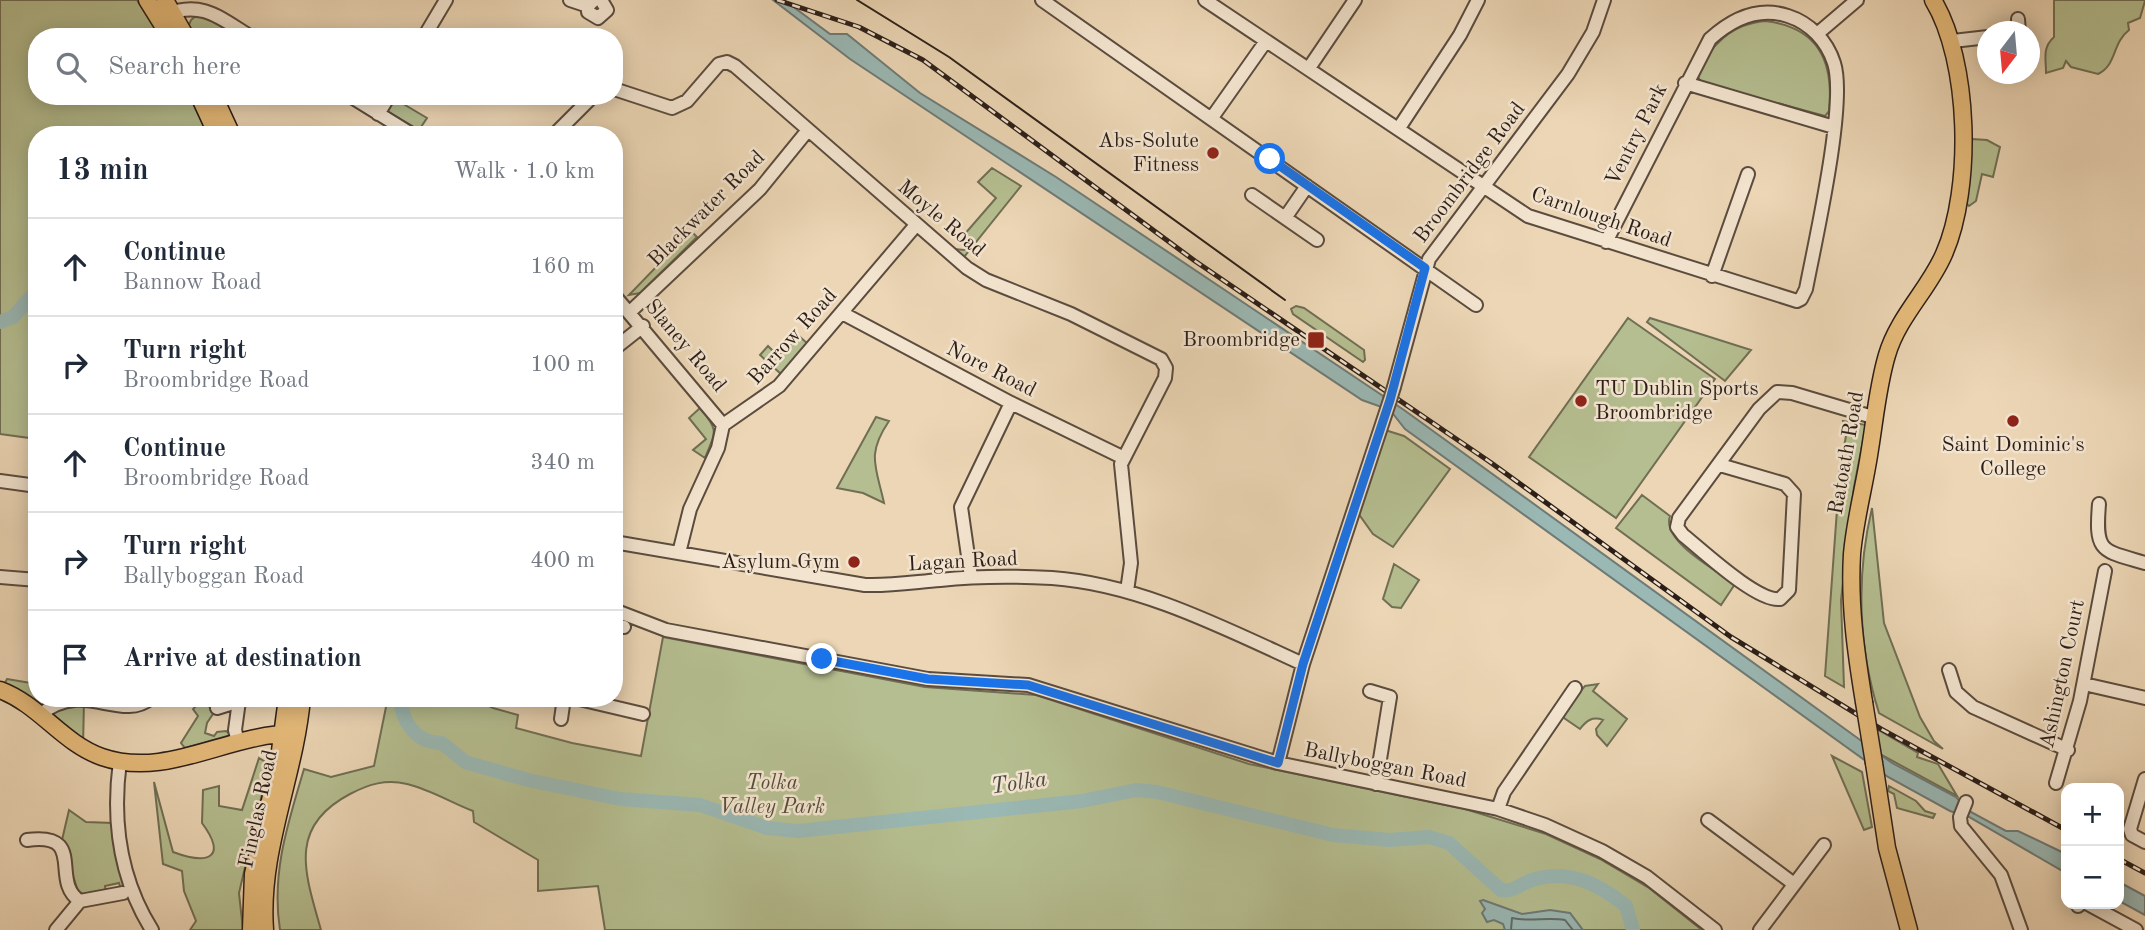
<!DOCTYPE html>
<meta charset="utf-8">
<style>
:root{--surface:#fff;--page:#f2f2f3;--text:#1f2937;--muted:#747a83;--line:#e0e1e3}
body{margin:0;font-family:"Old Standard TT",serif;background:var(--page);color:var(--text)}
.controls{position:absolute;right:21px;bottom:21px;display:grid;overflow:hidden;border-radius:14px;box-shadow:0 4px 18px #0003}
.controls button{width:63px;height:63px;display:grid;place-items:center;padding:0;border:0;border-bottom:2px solid var(--line);background:var(--surface);color:var(--text);font:35px sans-serif}
.compass{position:absolute;left:1977px;top:21px;width:63px;height:63px;border-radius:50%;background:var(--surface);box-shadow:0 4px 18px #0003;rotate:196deg}
.stop{position:absolute;width:21px;height:21px;margin:-16px;border:5px solid #1a73e8;border-radius:50%;background:#fff}
.stop.end{background:#1a73e8;border-color:#fff;box-shadow:0 2px 7px #0008}
.list{margin:0;padding:0;list-style:none}
h2{display:flex;justify-content:space-between;align-items:center;height:91px;margin:0;padding:0 28px;font-size:30px}
h2 small{font-size:23px;font-weight:400;color:var(--muted)}
.list li{display:grid;grid-template-columns:46px 1fr auto;gap:21px;align-items:center;box-sizing:border-box;height:98px;padding:0 28px;border-top:2px solid var(--line)}
.list b{display:block;font-size:26px;white-space:nowrap}
.list p{margin:0;font-size:23px;white-space:nowrap;color:var(--muted)}
.list em{font-size:23px;font-style:normal;color:var(--muted)}
.icon{flex:none;width:38px;height:38px;fill:none;stroke:currentColor;stroke-width:2;stroke-linecap:round;stroke-linejoin:round}
.map{position:relative;flex:none;width:2145px;height:930px;overflow:hidden}
.search{position:absolute;background:var(--surface);box-shadow:0 4px 18px #0003;left:28px;top:28px;width:595px;height:77px;display:flex;align-items:center;gap:18px;box-sizing:border-box;padding:0 24px;border-radius:28px;color:var(--muted);font-size:26px}
.panel{position:absolute;background:var(--surface);box-shadow:0 4px 18px #0003;left:28px;top:126px;width:595px;height:581px;border-radius:28px}
.map>svg:first-child{display:block}
.green{fill:#b5be90;stroke:#706e54;stroke-width:2}
.water{fill:#9ab8b4;stroke:#6e7a76;stroke-width:2}
.lines{fill:none;stroke-linecap:round;stroke-linejoin:round}
.shore{stroke:#626b66;stroke-width:2}
.stream{stroke:#6e7a76;stroke-width:2.5}
.river{stroke:#9ab8b4;stroke-width:14}
.minor-casing{stroke:#5b4c3f;stroke-width:16}
.major-casing{stroke:#2b1e18;stroke-width:19}
.minor{stroke:#f3e4cf;stroke-width:12}
.major{stroke:#e6bb7a;stroke-width:16}
.tram{stroke:#2b1e18;stroke-width:2}
.rail-casing{stroke:#2b1e18;stroke-width:5}
.rail{stroke:#f3e4cf;stroke-width:2.5;stroke-dasharray:8;stroke-linecap:butt}
.minor-bridge-casing{stroke:#5b4c3f;stroke-width:16;stroke-linecap:butt}
.major-bridge-casing{stroke:#2b1e18;stroke-width:19;stroke-linecap:butt}
.minor-bridge{stroke:#f3e4cf;stroke-width:12}
.major-bridge{stroke:#e6bb7a;stroke-width:16}
.route{stroke:#1a73e8;stroke-width:9}
.poi-dot{fill:#8f2418;stroke:#f3e4cf;stroke-width:2.5}
.labels{text-anchor:middle;dominant-baseline:central;stroke-width:5;stroke-linejoin:round;paint-order:stroke}
.street-label{font-size:21px;fill:#2b1e18;stroke:#f3e4cf}
.poi-label{font-size:21px;fill:#2b1e18;stroke:#f3e4cf;text-anchor:end}
.park-label{font-size:21px;font-style:italic;fill:#544e3c;stroke:#f3e4cf}
.water-label{font-size:23px;font-style:italic;fill:#4c4c47;stroke:#f3e4cf}
</style>
<div class="map">
<svg width="2145" height="930" viewBox="0 0 2145 930">
<rect width="100%" height="100%" fill="#ecd6b5"/>
<filter id="stains"><feTurbulence type="fractalNoise" baseFrequency=".00286" numOctaves="4"/><feColorMatrix values="0 0 0 0 .2 0 0 0 0 .09 0 0 0 0 .02 0 0 0 .5 -.17"/></filter>
<radialGradient id="worn" r=".72"><stop offset=".6" stop-color="#630" stop-opacity="0"/><stop offset="1" stop-color="#630" stop-opacity=".3"/></radialGradient>
<path class="green" d="M0 0H137L160 37H37V96H190L208 135H37V439L0 434Z
M2054 0H2145V1L2140 18 2128 23 2129 30C2112 43 2117 65 2098 74L2071 67 2066 61 2063 68 2046 73C2046 58 2042 48 2054 37Z
M198 14 204 15 237 37H193L188 27 191 20Z
M1765 21C1819 27 1834 62 1829 111L1825 116 1702 83 1698 77C1708 45 1732 24 1765 21Z
M395 99 427 118 419 130 387 111Z
M1972 139 1987 140 2000 147 1993 177 1982 174 1976 201 1969 206 1965 202 1967 153Z
M992 168 1021 186 964 257 955 249 964 250 969 243 963 236 996 198 978 182Z
M691 231 697 237 640 293 629 295Z
M1296 306 1304 308 1364 350 1365 360 1363 362 1293 314 1291 309Z
M1628 318 1715 379 1616 518 1529 457Z
M1650 318 1751 350 1725 381 1647 322Z
M799 336 808 344 781 374 760 355 768 346 778 356Z
M700 408C719 430 716 431 705 458L693 450 706 439 689 418Z
M876 417 889 421C866 455 876 466 884 503L863 493 837 488Z
M1843 421 1866 425 1854 487 1841 600 1844 687 1825 676 1840 468 1846 436Z
M1385 430 1404 436 1450 469 1393 547 1373 534 1358 513Z
M1642 495 1670 516C1661 541 1716 570 1735 584L1721 605 1616 528Z
M1872 508 1884 623 1920 717 1934 741 1943 749 1879 713C1858 647 1856 575 1872 508Z
M1394 564 1419 580 1401 608 1392 607 1383 599Z
M663 637 925 687 1036 695 1249 764 1465 809 1546 834 1600 859 1649 888 1702 930H605L598 886 538 891V860L474 822 473 811C452 803 429 789 407 784 386 779 369 784 350 794 287 827 305 873 321 930H280C271 873 288 823 304 769L331 777 374 766 386 707 382 698H473L493 708 518 715 516 728 572 743 641 756Z
M7 679 37 684V698L84 700 83 748 1 690Z
M1598 684 1593 691 1627 719 1607 746 1597 735 1596 729 1603 720C1592 716 1586 721 1580 729L1564 718 1565 709 1585 686Z
M201 701 215 711 207 723 205 733 214 736 217 732 226 731 231 735 185 748 181 743 198 716 193 709Z
M1875 728 1918 753 1917 757 1938 764 1957 796 1878 753Z
M1832 756 1862 772 1872 827 1864 830Z
M259 758 269 764 239 893 243 930H190L196 921 184 891 182 871 163 864 154 782 173 852C208 865 228 858 202 823L203 790 219 786V806L242 810Z
M1889 786 1916 801 1925 811 1935 814 1933 818 1897 808 1894 794 1888 791Z
M69 810 86 822 113 823 124 888 121 890 119 883 105 886 106 893 79 895 62 840Z"/>
<path class="water" d="M773 0H784L830 34H847L920 93 1056 177 1404 410 1892 763 1956 797 1969 811 2006 831H2018L2066 854V873L1969 817 1950 811 1888 777 1405 429 1390 410 1362 400 850 59Z
M2119 882 2145 896V915L2119 901Z
M1483 900 1522 914 1550 910 1570 913 1583 930H1505L1503 924 1494 920 1487 922 1482 913 1485 909 1480 901Z"/>
<g class="lines">
<path class="shore" d="M1511 930 1512 918C1529 922 1547 917 1565 920L1573 930"/>
<path class="stream" d="M1629 930 1632 925"/>
<path class="river" d="M0 322 13 317 37 290
M400 698C402 723 416 743 442 743L465 762 528 780 620 799 700 805 767 828 798 831 1082 801 1136 790 1157 792 1333 835 1389 840 1429 837 1449 843 1501 890C1516 892 1519 884 1532 880 1568 868 1599 884 1626 906L1633 930"/>
<defs>
<path id="minor" d="M570 0 588 6
M594 0 588 6V12L598 18 607 10 601 0
M1042 0 1476 305
M1205 0 1528 216 1797 301 1801 299 1806 289C1815 242 1847 103 1834 63 1827 41 1810 23 1788 16 1758 6 1732 19 1710 39L1606 242
M165 15C201 0 219 17 251 37
M2018 19 2019 32
M1817 34 1857 0
M424 37 446 0
M1953 41 1988 37
M1309 68 1355 0
M1685 83 1834 127
M614 89 672 108 687 101 719 64 727 62 735 66 967 268 986 280 1071 314 1161 359 1166 368 1165 378 1121 464 1131 563 1127 591
M350 96 413 135
M378 114 389 96
M1211 119 1266 41
M1399 128 1460 35 1478 0
M554 135 593 96
M1252 195 1317 240
M1285 218 1307 186
M1712 276 1748 174
M614 295 723 425
M631 311 760 189 808 130
M842 313 1011 403 1124 458
M614 349 643 326
M1394 387 1429 259 1568 74 1593 32 1604 0
M1720 465 1785 484 1794 494 1789 590 1780 599C1757 602 1702 550 1683 535L1677 527 1679 518 1759 409 1777 392 1792 393 1876 418
M0 481 37 486
M2099 504C2095 553 2101 550 2145 563
M614 542 865 585C891 586 915 582 940 580 977 576 1014 576 1052 578 1139 584 1224 628 1303 664
M679 553 690 509 718 448 723 425 779 386 916 225
M0 577 37 580
M971 577 961 507 1011 403
M614 610 666 630 928 679 1028 685 1278 763 1498 809 1545 825 1602 851 1647 877 1715 930
M614 625 624 627
M1949 670 1956 692 1973 707 2068 750
M2084 684 2145 698
M1370 691 1390 697 1376 784
M575 698 643 714
M217 708 249 698
M41 714C84 679 120 723 151 698
M561 719 564 698
M238 742 235 730 239 701
M120 761C112 820 120 879 152 930
M1278 763 1303 664 1390 400
M2145 779 2130 829 2132 835 2145 842
M2056 783 2080 701 2105 571
M1966 802 1960 817 1961 826 2001 875 2021 930
M1498 809 1504 792 1575 688
M1708 820 1794 884
M27 840C88 832 49 881 80 901
M2088 904 2136 930
M2078 906 2080 904
M56 930 80 901 123 893
M1760 930 1824 845"/>
<path id="major" d="M147 0 170 37
M165 0 186 37
M199 96 217 135
M214 96 232 135
M0 690C40 705 62 743 102 757 168 780 232 731 297 734
M1864 702C1856 653 1849 605 1852 554 1855 519 1865 484 1870 449 1875 418 1878 385 1887 355 1898 317 1929 289 1944 254 1973 188 1970 61 1933 0
M1874 763 1887 848 1909 930
M251 930 253 874 278 766 287 698
M265 930C259 850 295 777 302 698"/>
</defs>
<use href="#minor" class="minor-casing"/>
<use href="#major" class="major-casing"/>
<use href="#minor" class="minor"/>
<use href="#major" class="major"/>
<path class="tram" d="M857 0 949 57 1285 300"/>
<defs>
<path id="rail" d="M777 0 859 27 923 60 1195 261 1490 462 1731 637 1881 729 2066 830
M2119 859 2145 873"/>
</defs>
<use href="#rail" class="rail-casing"/>
<use href="#rail" class="rail"/>
<defs>
<path id="minor-bridge" d="M1390 400 1394 387"/>
<path id="major-bridge" d="M1864 702 1874 763"/>
</defs>
<use href="#minor-bridge" class="minor-bridge-casing"/>
<use href="#major-bridge" class="major-bridge-casing"/>
<use href="#minor-bridge" class="minor-bridge"/>
<use href="#major-bridge" class="major-bridge"/>
</g>
<g class="lines">
<path class="route" d="M822 659 928 679 1028 685 1278 763 1303 664 1390 400 1425 268 1270 159"/>
</g>
<g class="poi-dot">
<circle cx="1213" cy="153" r="7"/>
<rect x="1307" y="331" width="18" height="18" rx="3.5"/>
<circle cx="1581" cy="401" r="7"/>
<circle cx="2013" cy="421" r="7"/>
<circle cx="854" cy="562" r="7"/>
</g>
<g class="labels">
<g class="street-label">
<text transform="translate(1637 135) rotate(-63)">Ventry Park</text>
<text transform="translate(1470 173) rotate(-53)">Broombridge Road</text>
<text transform="translate(707 209) rotate(-45)">Blackwater Road</text>
<text transform="translate(1601 218) rotate(19)">Carnlough Road</text>
<text transform="translate(941 219) rotate(40)">Moyle Road</text>
<text transform="translate(793 337) rotate(-48)">Barrow Road</text>
<text transform="translate(685 346) rotate(50)">Slaney Road</text>
<text transform="translate(991 370) rotate(27)">Nore Road</text>
<text transform="translate(1847 453) rotate(-80)">Ratoath Road</text>
<text transform="translate(963 562) rotate(-3)">Lagan Road</text>
<text transform="translate(2063 674) rotate(-78)">Ashington Court</text>
<text transform="translate(1385 766) rotate(11)">Ballyboggan Road</text>
<text transform="translate(259 809) rotate(-78)">Finglas Road</text>
</g>
<g class="poi-label">
<text x="1199" y="141">Abs-Solute<tspan x="1199" dy="24">Fitness</tspan></text>
<text x="1300" y="340">Broombridge</text>
<text x="1595" y="389" text-anchor="start">TU Dublin Sports<tspan x="1595" dy="24">Broombridge</tspan></text>
<text x="2013" y="445" text-anchor="middle">Saint Dominic's<tspan x="2013" dy="24">College</tspan></text>
<text x="840" y="562">Asylum Gym</text>
</g>
<g class="park-label">
<text x="772" y="783">Tolka<tspan x="772" dy="24">Valley Park</tspan></text>
</g>
<g class="water-label">
<text transform="translate(1019 783) rotate(-8)">Tolka</text>
</g>
</g>
<rect width="100%" height="100%" filter="url(#stains)"/>
<rect width="100%" height="100%" fill="url(#worn)"/>
</svg>
<div class="controls">
<button>+</button>
<button>−</button>
</div>
<svg class="compass" viewBox="-18 -18 36 36"><path d="M0-13l5 13h-10z" fill="#e53935"/><path d="M0 13l5-13h-10z" fill="#747a83"/></svg>
<div class="stop" style="left:1270px;top:159px"></div>
<div class="stop end" style="left:822px;top:659px"></div>
<div class="search"><svg class="icon" aria-label="search" viewBox="0 0 24 24"><circle cx="10" cy="10" r="6"/><path d="M15 15l6 6"/></svg>Search here</div>
<section class="panel">
<h2>13 min<small>Walk · 1.0 km</small></h2>
<ul class="list">
<li><svg class="icon" aria-label="ahead" viewBox="0 0 24 24"><path d="M12 20V5M6 11l6-6 6 6"/></svg><div><b>Continue</b><p>Bannow Road</p></div><em>160 m</em></li>
<li><svg class="icon" aria-label="right" viewBox="0 0 24 24"><path d="M7 20v-9h11M14 6l5 5-5 5"/></svg><div><b>Turn right</b><p>Broombridge Road</p></div><em>100 m</em></li>
<li><svg class="icon" aria-label="ahead" viewBox="0 0 24 24"><path d="M12 20V5M6 11l6-6 6 6"/></svg><div><b>Continue</b><p>Broombridge Road</p></div><em>340 m</em></li>
<li><svg class="icon" aria-label="right" viewBox="0 0 24 24"><path d="M7 20v-9h11M14 6l5 5-5 5"/></svg><div><b>Turn right</b><p>Ballyboggan Road</p></div><em>400 m</em></li>
<li><svg class="icon" aria-label="arrive" viewBox="0 0 24 24"><path d="M6 21V4h12l-3 4 3 4H6"/></svg><div><b>Arrive at destination</b></div></li>
</ul>
</section>
</div>
